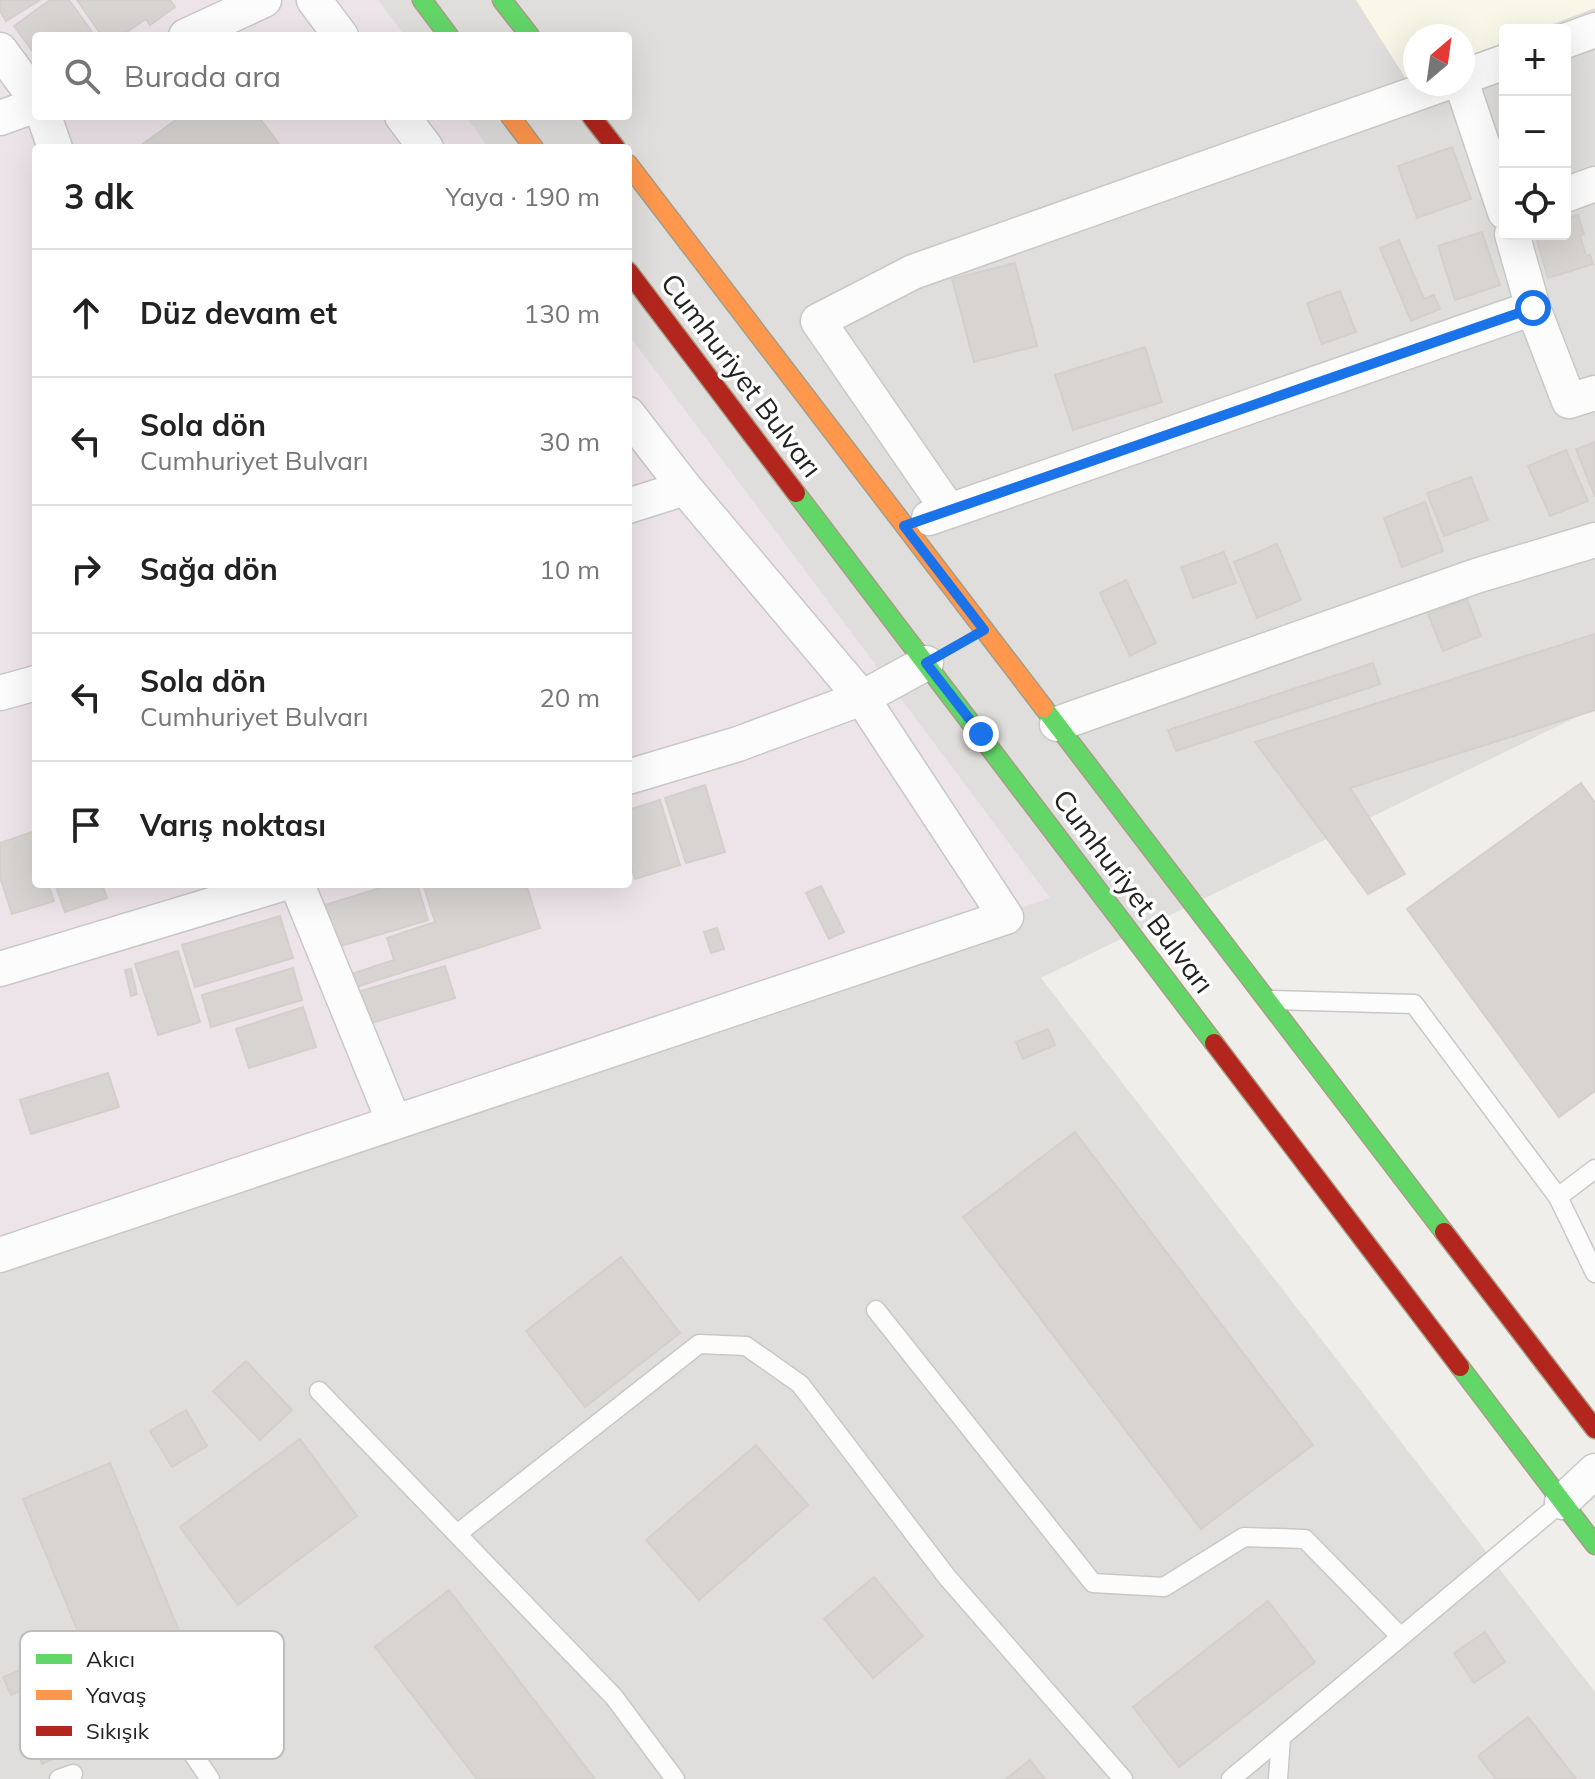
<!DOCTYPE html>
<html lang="tr">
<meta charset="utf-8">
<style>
:root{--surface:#fff;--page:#f2f2f2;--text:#222;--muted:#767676;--line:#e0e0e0}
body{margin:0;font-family:Mulish,sans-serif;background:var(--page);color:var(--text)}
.controls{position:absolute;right:24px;top:24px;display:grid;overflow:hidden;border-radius:8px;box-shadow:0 8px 32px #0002}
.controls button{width:72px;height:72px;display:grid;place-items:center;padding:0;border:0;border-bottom:2px solid var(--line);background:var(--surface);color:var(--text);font:40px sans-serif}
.compass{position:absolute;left:1403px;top:24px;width:72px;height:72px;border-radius:50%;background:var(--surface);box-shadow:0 8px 32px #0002;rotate:29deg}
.stop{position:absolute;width:24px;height:24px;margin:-18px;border:6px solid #1a73e8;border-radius:50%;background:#fff}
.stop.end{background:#1a73e8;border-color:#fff;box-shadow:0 2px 8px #0008}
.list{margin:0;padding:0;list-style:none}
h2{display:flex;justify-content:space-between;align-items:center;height:104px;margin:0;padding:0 32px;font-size:34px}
h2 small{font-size:26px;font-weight:400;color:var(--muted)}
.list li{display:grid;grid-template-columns:52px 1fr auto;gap:24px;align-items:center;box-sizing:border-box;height:128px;padding:0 32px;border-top:2px solid var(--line)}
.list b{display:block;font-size:30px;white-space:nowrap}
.list p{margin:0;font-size:26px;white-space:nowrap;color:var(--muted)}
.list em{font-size:26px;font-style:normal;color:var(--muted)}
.icon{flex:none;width:44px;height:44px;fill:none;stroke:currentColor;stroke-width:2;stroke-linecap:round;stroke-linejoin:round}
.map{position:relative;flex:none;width:1595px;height:1779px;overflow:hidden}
.search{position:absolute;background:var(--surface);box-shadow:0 8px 32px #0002;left:32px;top:32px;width:600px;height:88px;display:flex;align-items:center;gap:20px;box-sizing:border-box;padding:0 28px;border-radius:8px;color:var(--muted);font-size:30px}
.panel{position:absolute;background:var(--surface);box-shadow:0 8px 32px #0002;left:32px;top:144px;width:600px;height:744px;border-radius:8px}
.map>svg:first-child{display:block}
.residential{fill:#dfdedc;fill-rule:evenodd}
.industrial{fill:#ede4e9}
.education{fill:#f8f7e8}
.building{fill:#d7d4d2;stroke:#d3d0cc;stroke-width:2}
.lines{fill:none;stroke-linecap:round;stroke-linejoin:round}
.lane-casing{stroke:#c9c8c7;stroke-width:21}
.street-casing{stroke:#c9c8c7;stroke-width:37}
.fast-casing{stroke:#a79c86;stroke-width:21}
.slow-casing{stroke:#a79c86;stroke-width:21}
.jam-casing{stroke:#a79c86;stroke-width:21}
.lane{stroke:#fdfcfc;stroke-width:18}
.street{stroke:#fdfcfc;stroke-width:34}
.fast{stroke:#63d668;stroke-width:18}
.slow{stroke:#ff974d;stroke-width:18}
.jam{stroke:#b3261e;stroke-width:18}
.route{stroke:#1a73e8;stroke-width:10}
.labels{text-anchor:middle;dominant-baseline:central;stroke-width:7;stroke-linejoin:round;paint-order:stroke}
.street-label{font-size:28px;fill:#222;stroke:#fff}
.key{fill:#fff;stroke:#bdbdbd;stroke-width:2}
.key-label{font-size:22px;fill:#222}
</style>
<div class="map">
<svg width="1595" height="1779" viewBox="0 0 1595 1779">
<rect width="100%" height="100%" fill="#f0eeeb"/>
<path class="residential" d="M0 0H1595V708L1041 978 1595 1692V1779H0ZM1505 30H1565V234H1505ZM36 36H628V116H36ZM1415 36H1463V84H1415ZM36 148H628V884H36Z"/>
<path class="industrial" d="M0 0H378L405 36H36V116H465L489 148H36V884H628V334L1050 898 0 1236Z"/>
<path class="education" d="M1356 0H1595V8L1537 30H1505V42L1463 58V36H1415V76L1406 79Z"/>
<path class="building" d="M0 0H40L6 21 0 11Z
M50 0H69L95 36H36V56L14 26Z
M77 0H170L175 7 150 25 146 19 121 36H102Z
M181 116H258L282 148H146L143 144Z
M1452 147 1471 199 1417 218 1398 166Z
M1578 215 1584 234 1580 235 1586 256 1590 255 1593 264 1548 278 1535 234H1565V219Z
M1482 232 1500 285 1455 300 1438 246Z
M1399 240 1424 299 1434 295 1440 309 1411 321 1380 248Z
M1015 263 1037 346 974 362 952 279Z
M1340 291 1356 332 1322 344 1307 303Z
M1145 347 1162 402 1073 430 1055 375Z
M1595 442V497L1576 449Z
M1566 450 1588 501 1550 516 1528 466Z
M1471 477 1488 520 1444 536 1427 493Z
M1425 502 1443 551 1402 567 1384 518Z
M1277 544 1301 600 1257 618 1234 562Z
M1224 552 1236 583 1193 598 1181 567Z
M1126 580 1156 643 1130 656 1100 593Z
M1467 599 1481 636 1443 651 1428 614Z
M1595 634V710L1350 788 1405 874 1368 894 1255 742Z
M1373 663 1380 684 1176 751 1168 730Z
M1581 783 1595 803V1091L1559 1117 1407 909Z
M705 785 725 852 686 863 665 798Z
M660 800 680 865 635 879 628 856V810Z
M32 832 36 846V884H48L54 901 12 914 0 877V843Z
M55 884H102L107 898 65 912Z
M393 884H417L428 920 334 948 322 906Z
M423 884H526L540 928 350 989 345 976 394 960 387 938 435 922Z
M821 886 844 932 829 939 806 893Z
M280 916 293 958 195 987 182 945Z
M717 928 724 949 711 953 704 932Z
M178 951 200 1022 158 1035 135 964Z
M445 966 455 998 361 1026 351 994Z
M293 968 302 1000 211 1027 202 995Z
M131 969 137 994 131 996 125 970Z
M303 1007 316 1047 249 1068 236 1029Z
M1048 1029 1055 1045 1023 1059 1016 1042Z
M108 1073 119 1107 31 1134 20 1100Z
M1075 1132 1313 1445 1201 1529 963 1217Z
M621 1257 680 1333 585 1407 526 1331Z
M246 1361 292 1410 260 1440 213 1391Z
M186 1410 207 1446 172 1467 150 1431Z
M300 1439 357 1516 238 1605 180 1527Z
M756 1445 808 1505 699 1600 646 1540Z
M110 1463 211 1709 125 1745 23 1499Z
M874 1577 923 1636 873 1678 824 1619Z
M449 1590 595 1779H477L375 1647Z
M1268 1601 1315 1662 1179 1767 1133 1707Z
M1485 1632 1505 1662 1474 1683 1454 1653Z
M49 1659 57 1677 11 1695 3 1677Z
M64 1701 83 1747 42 1764 23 1717Z
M1528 1717 1576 1779H1496L1478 1756Z
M1030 1760 1045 1779H1006Z"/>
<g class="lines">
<defs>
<path id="lane" d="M1273 1000 1414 1004 1558 1197
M1595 1169 1558 1197 1595 1273
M876 1310 1093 1583 1164 1587 1244 1537 1305 1539 1400 1636
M319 1391 614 1697 675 1779
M457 1534 699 1344 746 1346 800 1384 947 1577 1123 1779
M193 1754 210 1779
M59 1779 73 1774
M1231 1779 1562 1502
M1278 1779 1281 1738"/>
<path id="street" d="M314 0 341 36
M186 36 264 0
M1565 41 1595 30
M0 50 36 99
M1463 77 1505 62
M1462 84 1505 212
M44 116 55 148
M402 116 426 148
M0 118 36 105
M1565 195 1595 184
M1512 234 1533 308 1569 401 1595 393
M628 506 685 488
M949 511 818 321 913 272 1443 84
M929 518 1533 308
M0 693 36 683
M1057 724 1476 576 1595 540
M628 777 738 744 862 698 926 663
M297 884 394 1122
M0 969 281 884
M0 1255 1006 917 862 698 685 488 628 414
M1562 1502 1595 1471"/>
<path id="fast" d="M422 0 449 36
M502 0 530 36
M796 493 1214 1043
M1044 708 1444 1232
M1460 1367 1595 1545"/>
<path id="slow" d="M510 116 534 148
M628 164 1044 708"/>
<path id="jam" d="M591 116 616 148
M628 271 796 493
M1214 1043 1460 1367
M1444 1232 1595 1429"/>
</defs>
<use href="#lane" class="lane-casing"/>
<use href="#street" class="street-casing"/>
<use href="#fast" class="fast-casing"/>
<use href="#slow" class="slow-casing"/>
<use href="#jam" class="jam-casing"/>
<use href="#lane" class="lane"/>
<use href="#street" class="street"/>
<use href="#fast" class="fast"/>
<use href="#slow" class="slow"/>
<use href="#jam" class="jam"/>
</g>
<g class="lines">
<path class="route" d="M981 734 926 663 984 630 904 526 1533 308"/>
</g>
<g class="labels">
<g class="street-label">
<text transform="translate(742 375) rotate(53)">Cumhuriyet Bulvarı</text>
<text transform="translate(1134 891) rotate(53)">Cumhuriyet Bulvarı</text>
</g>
</g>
<rect x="20" y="1631" width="264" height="128" rx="12" class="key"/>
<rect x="36" y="1654" width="36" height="10" fill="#63d668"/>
<rect x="36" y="1690" width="36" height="10" fill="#ff974d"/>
<rect x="36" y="1726" width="36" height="10" fill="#b3261e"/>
<g class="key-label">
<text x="86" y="1667">Akıcı</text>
<text x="86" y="1703">Yavaş</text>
<text x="86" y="1739">Sıkışık</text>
</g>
</svg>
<div class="controls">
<button>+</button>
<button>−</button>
<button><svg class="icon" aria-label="locate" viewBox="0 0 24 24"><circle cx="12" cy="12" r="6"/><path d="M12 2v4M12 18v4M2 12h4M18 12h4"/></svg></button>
</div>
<svg class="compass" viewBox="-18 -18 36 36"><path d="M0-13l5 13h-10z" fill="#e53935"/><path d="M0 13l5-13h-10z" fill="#767676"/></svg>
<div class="stop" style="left:1533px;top:308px"></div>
<div class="stop end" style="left:981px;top:734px"></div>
<div class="search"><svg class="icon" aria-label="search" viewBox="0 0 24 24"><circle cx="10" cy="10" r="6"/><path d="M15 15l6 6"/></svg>Burada ara</div>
<section class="panel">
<h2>3 dk<small>Yaya · 190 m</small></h2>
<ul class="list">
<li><svg class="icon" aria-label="ahead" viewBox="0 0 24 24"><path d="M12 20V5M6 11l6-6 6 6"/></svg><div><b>Düz devam et</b></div><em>130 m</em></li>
<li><svg class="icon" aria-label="left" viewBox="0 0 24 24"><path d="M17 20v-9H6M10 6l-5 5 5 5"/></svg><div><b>Sola dön</b><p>Cumhuriyet Bulvarı</p></div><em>30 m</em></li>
<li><svg class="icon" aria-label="right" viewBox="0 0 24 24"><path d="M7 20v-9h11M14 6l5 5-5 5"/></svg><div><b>Sağa dön</b></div><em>10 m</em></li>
<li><svg class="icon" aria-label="left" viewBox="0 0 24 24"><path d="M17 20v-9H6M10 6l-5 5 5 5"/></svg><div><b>Sola dön</b><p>Cumhuriyet Bulvarı</p></div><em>20 m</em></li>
<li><svg class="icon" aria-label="arrive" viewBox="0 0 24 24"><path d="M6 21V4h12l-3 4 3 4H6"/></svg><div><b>Varış noktası</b></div></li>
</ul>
</section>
</div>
